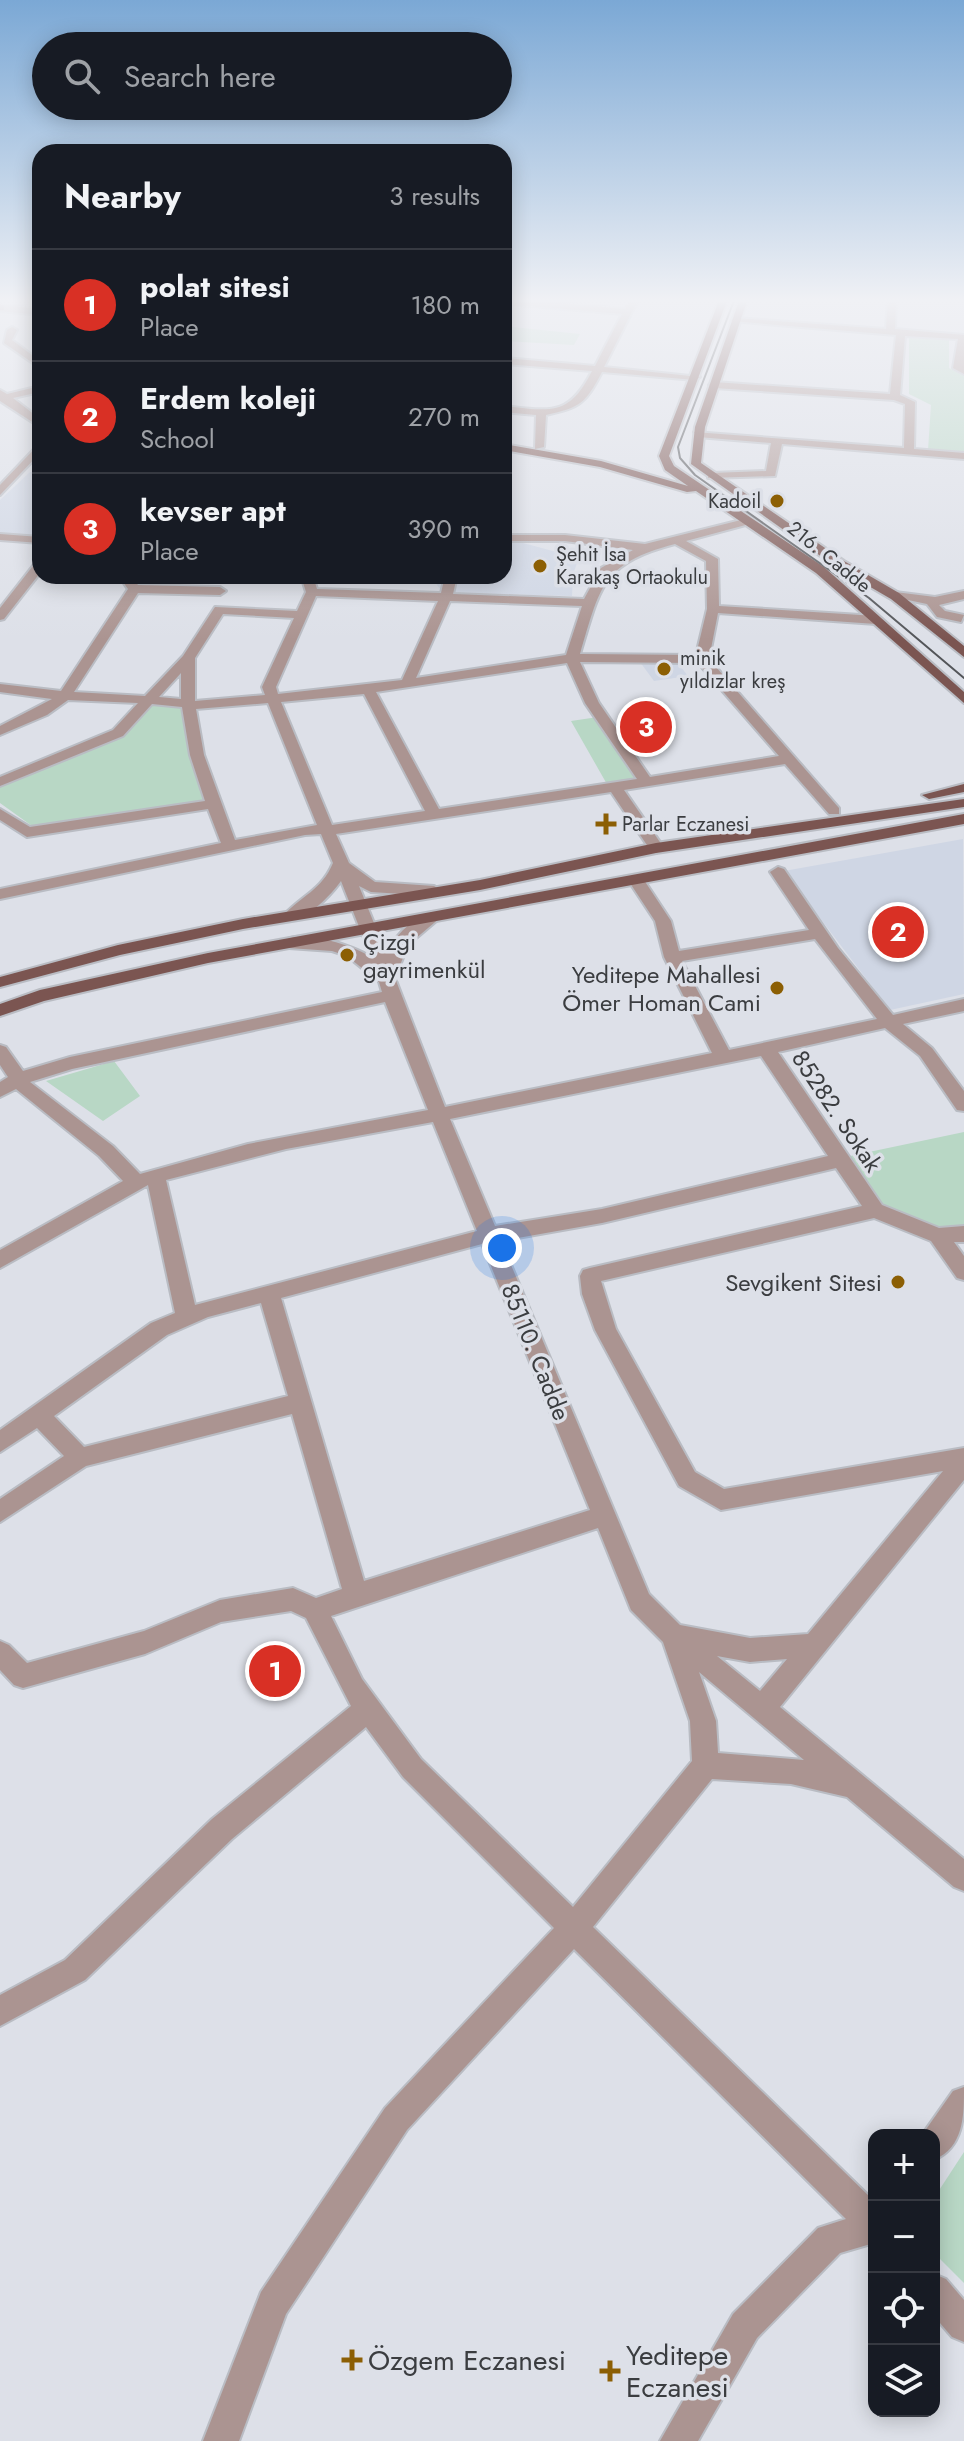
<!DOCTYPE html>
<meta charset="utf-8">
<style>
:root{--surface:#171b24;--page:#20242c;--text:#f1f3f6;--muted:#9ea1a6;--line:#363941;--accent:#d93025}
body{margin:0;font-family:Jost,sans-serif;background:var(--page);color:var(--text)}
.controls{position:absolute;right:24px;bottom:24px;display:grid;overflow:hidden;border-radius:16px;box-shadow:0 4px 20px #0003}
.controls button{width:72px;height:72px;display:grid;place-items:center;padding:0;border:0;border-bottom:2px solid var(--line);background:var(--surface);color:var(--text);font:40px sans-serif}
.you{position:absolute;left:502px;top:1248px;width:28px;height:28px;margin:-20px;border:6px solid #fff;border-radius:50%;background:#1a73e8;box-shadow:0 0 0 12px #1a73e833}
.badge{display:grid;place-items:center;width:52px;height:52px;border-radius:50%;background:var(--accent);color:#fff;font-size:26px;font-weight:700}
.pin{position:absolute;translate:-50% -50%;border:4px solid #fff;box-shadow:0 2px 8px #0006}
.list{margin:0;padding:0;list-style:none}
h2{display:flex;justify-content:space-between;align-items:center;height:104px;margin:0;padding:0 32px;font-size:34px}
h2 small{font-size:26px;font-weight:400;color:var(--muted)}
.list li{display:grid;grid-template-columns:52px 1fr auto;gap:24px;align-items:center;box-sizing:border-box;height:112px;padding:0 32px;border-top:2px solid var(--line)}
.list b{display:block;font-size:30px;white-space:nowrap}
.list p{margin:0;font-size:26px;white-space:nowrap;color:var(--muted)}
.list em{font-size:26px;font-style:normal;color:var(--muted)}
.icon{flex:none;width:44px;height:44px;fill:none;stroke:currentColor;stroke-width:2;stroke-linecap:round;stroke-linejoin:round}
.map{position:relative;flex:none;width:964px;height:2441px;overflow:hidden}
.search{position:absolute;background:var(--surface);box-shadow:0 4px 20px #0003;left:32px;top:32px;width:480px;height:88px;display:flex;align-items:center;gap:20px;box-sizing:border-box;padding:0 28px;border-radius:44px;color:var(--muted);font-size:30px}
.panel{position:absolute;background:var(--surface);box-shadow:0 4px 20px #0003;left:32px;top:144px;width:480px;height:440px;border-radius:24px}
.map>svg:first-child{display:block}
.built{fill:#cfd6e4}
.green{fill:#b8d7c5}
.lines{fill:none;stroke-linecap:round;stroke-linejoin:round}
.minor-casing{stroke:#b9bcc3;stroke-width:4}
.major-casing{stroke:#b9bcc3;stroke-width:4}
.minor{fill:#ab9491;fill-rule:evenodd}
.major{fill:#7b5551;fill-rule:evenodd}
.tram{stroke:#535559;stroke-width:2}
.poi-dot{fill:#8c5f04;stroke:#dde0e8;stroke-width:3}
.labels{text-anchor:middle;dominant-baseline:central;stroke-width:7;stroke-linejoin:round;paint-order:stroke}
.far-poi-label{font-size:20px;fill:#3b3d40;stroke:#dde0e8;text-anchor:start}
.far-street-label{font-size:20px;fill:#3b3d40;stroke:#dde0e8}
.poi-label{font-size:24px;fill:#3b3d40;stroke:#dde0e8;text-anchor:end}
.street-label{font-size:24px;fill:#3b3d40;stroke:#dde0e8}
.near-poi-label{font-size:28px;fill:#3b3d40;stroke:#dde0e8;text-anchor:start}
</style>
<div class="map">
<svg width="964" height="2441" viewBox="0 0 964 2441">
<rect width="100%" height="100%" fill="#dde0e8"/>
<path class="built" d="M30 472 40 473V537L0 534V500Z
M504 538 579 558 573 574 572 596 457 593 446 597 434 581 437 576H504Z
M640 662H677L688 676 654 681Z
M963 839 964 994 890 1010 784 871Z"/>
<path class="green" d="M504 326 580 334 574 345 504 341Z
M909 338 949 340V368L964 376V452L928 450 931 405 909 394Z
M151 703 181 706 206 801 32 826 0 803V786L121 735Z
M598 717 639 781 608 786 571 721Z
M114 1061 140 1096 103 1121 46 1081Z
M964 1132V1226L942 1230 879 1206 850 1156Z
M964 2152V2283L934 2253V2198Z"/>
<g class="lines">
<defs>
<path id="minor" d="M506 298 625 309 631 298H639L604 367 700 377 695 380 602 372C585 404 581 407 546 415L544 447 535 449 536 415 504 412V406C551 411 569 417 592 371L504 364V358L595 366 622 314 508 304 504 301Z
M888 298H896L895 329 964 335V374L953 368 958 339 905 336 900 395 915 402 914 449 964 453V459L782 444 775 476 708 478V474L712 473 766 471 771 443 698 437 694 432 904 448 905 404 894 400 714 388 709 385 714 382 890 394 896 335 731 321 735 318 886 329Z
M0 305 40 309V315L0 311Z
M12 327 17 330 12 340 40 361V368L4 343 7 330Z
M40 386V392L13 398 40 419V427L0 401V390L7 394Z
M40 443V453L0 495V485Z
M749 518 755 521 753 523 686 541 718 559 719 606 876 616 882 620 876 624 718 613 709 659 839 808V814H829L785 764 624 790 664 848 656 853 651 851 611 792 336 834 349 863 375 882 434 886 442 891 434 896 371 892 359 886 386 953C397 934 412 918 433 912L441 917 408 945 395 978 445 1107 712 1053 664 957 655 921 628 880 636 875 642 877 671 921 679 951 809 930 770 872 778 867 784 869 838 948 893 1015 964 999V1011L903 1024 932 1048 964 1091V1111L957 1110 920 1056 885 1028 778 1052 882 1205 939 1228 964 1226V1242H954L964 1256V1280L957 1278 931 1241 874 1218 601 1281 616 1329 695 1472 724 1489 964 1448V1480L780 1707 964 1859V1891L954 1887 847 1797 791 1784 712 1779 593 1927 874 2201V2243L840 2253 757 2338 698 2441H660L733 2314 818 2228 846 2219 574 1949 407 2130 286 2314 239 2441H203L261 2292 385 2108 554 1928 403 1777 366 1727 232 1839 85 1980 0 2026V1995L65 1960 212 1819 351 1706 306 1618 291 1611 221 1622 145 1654 23 1688 14 1685 0 1670V1641L9 1645 27 1663 144 1631 220 1600 293 1588 316 1598 342 1589 292 1414 86 1466 0 1522V1499L64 1456 37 1428 0 1452V1430L151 1323 175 1313 148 1185 0 1268V1250L123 1181 99 1156 16 1089 0 1097V1082L8 1077 0 1065V1045L6 1047 23 1071 70 1057 382 992 379 982 347 956 332 951 289 948 281 943C298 927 353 945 371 957L341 881C330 896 305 923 285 919L283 916C301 896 322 890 333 863L321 834 305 835 0 899V889L221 843 208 809 27 837 0 820V809L30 827 205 801 190 755 182 707 152 704 123 736 0 786V777L113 730 138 703 68 700 47 715 0 735V726L52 699 0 692V684L61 691 128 589 119 576H131L138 585 220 587 226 591 220 595 138 593 74 692 145 696 183 656 215 607 297 611 306 592 301 576H313L317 589 441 593 445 576H457L453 594 584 599 601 568 633 550 565 541H504V535H565L645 544ZM675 544 706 561 707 609 696 655 580 654C600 588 601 563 675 544ZM316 596 438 601 402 680 278 694 276 687ZM450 601 582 606 566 655 416 678ZM223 614 294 618 262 687 265 695 195 701V658ZM580 662 698 663 779 756 650 777 599 703ZM567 663 585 703 637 779 439 809 376 692ZM181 673V699L159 697ZM364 694 425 811 332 825 281 702ZM268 703 317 825 235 840 204 755 196 709ZM815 939 877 1019 729 1050 682 961ZM385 1002 428 1110 248 1144 140 1174 113 1146 30 1082 72 1069ZM761 1056 828 1156 602 1209 495 1226 450 1119ZM433 1122 477 1231 195 1305 166 1180 286 1149ZM836 1168 862 1206 590 1268 583 1270 580 1276 582 1294 595 1330 679 1486 721 1510 943 1471 808 1634 750 1638 680 1625 649 1594 501 1241 602 1223ZM482 1244 590 1510 364 1581 281 1298ZM261 1303 288 1396 84 1447 54 1416 167 1335 208 1317ZM598 1528 631 1610 663 1642 690 1721 692 1761 573 1907 421 1759 362 1679 331 1616ZM717 1656 750 1662 787 1659 760 1691ZM699 1672 804 1760 718 1753 716 1721Z
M0 534 40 537V543L0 540Z
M40 561V573L4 619 0 620V608L36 562Z
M964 591V599L939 605 945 611 964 615 961 622 937 617 927 604 889 596 895 592 935 597Z
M964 2087C964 2116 964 2147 934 2160V2135H922L953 2091Z
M934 2274 946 2279 964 2300V2342L952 2337 934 2316Z"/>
<path id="major" d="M720 298H728L669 456 674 466 824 567 964 692V703L816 573 696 491 687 492 600 467 504 450V444L601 461 688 486 665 470 659 456Z
M740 298H748L705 427 701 463 844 561 899 593 964 646V657L891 599 836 567 691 464 695 427Z
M0 304 4 306V310H0Z
M964 784V792L929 799 922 795Z
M964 799V807L656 853 480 890 243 929 120 955 0 987V977L118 945 243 919 480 880 656 843Z
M964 814V824L208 963 44 1001 0 1016V1004L40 990 208 953Z"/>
</defs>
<use href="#minor" class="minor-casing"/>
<use href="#major" class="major-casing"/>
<use href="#minor" class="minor"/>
<use href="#major" class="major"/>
<path class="tram" d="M735 298 678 447 680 458 695 475 869 598 964 678"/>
</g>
<linearGradient id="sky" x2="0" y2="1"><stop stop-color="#7ba8d5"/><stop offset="0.47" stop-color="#f0f1f5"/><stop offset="1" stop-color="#f0f1f5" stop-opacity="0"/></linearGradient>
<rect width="964" height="640" fill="url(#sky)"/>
<g class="poi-dot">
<circle cx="777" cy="501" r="8"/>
<circle cx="540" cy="566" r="8"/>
<circle cx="664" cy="669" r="8"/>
<path d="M602 812h8v8h8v8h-8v8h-8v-8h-8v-8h8z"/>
<circle cx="347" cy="955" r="8"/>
<circle cx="777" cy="988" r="8"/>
<circle cx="898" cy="1282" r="8"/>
<path d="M348 2348h8v8h8v8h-8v8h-8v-8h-8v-8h8z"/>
<path d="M606 2359h8v8h8v8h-8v8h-8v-8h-8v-8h8z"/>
</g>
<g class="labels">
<g class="far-poi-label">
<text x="761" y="501" text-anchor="end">Kadoil</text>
<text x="556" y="554">Şehit İsa<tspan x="556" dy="23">Karakaş Ortaokulu</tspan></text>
<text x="680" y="658">minik<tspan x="680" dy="23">yıldızlar kreş</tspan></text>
<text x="622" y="824">Parlar Eczanesi</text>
</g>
<g class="far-street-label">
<text transform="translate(829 557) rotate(39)">216. Cadde</text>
</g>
<g class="poi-label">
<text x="363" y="941" text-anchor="start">Çizgi<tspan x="363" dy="28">gayrimenkül</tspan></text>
<text x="761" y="974">Yeditepe Mahallesi<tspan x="761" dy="28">Ömer Homan Cami</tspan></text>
<text x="882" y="1282">Sevgikent Sitesi</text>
</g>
<g class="street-label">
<text transform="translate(837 1111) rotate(56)">85282. Sokak</text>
<text transform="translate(536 1352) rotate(68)">85110. Cadde</text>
</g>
<g class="near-poi-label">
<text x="626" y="2355">Yeditepe<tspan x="626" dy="32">Eczanesi</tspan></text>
<text x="368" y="2360">Özgem Eczanesi</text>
</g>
</g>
</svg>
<div class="controls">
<button>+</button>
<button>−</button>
<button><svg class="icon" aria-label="locate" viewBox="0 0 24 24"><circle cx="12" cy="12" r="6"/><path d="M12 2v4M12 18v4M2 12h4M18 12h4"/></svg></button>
<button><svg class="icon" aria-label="layers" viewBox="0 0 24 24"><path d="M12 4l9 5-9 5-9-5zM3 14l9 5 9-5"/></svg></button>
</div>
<div class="you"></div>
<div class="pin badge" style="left:275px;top:1671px">1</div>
<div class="pin badge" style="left:898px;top:932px">2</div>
<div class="pin badge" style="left:646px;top:727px">3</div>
<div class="search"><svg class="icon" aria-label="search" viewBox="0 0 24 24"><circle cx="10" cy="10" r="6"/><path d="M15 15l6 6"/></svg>Search here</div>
<section class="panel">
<h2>Nearby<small>3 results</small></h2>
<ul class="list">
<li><span class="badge">1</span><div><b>polat sitesi</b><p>Place</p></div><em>180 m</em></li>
<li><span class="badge">2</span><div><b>Erdem koleji</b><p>School</p></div><em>270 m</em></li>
<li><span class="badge">3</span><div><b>kevser apt</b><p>Place</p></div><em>390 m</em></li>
</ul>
</section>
</div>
